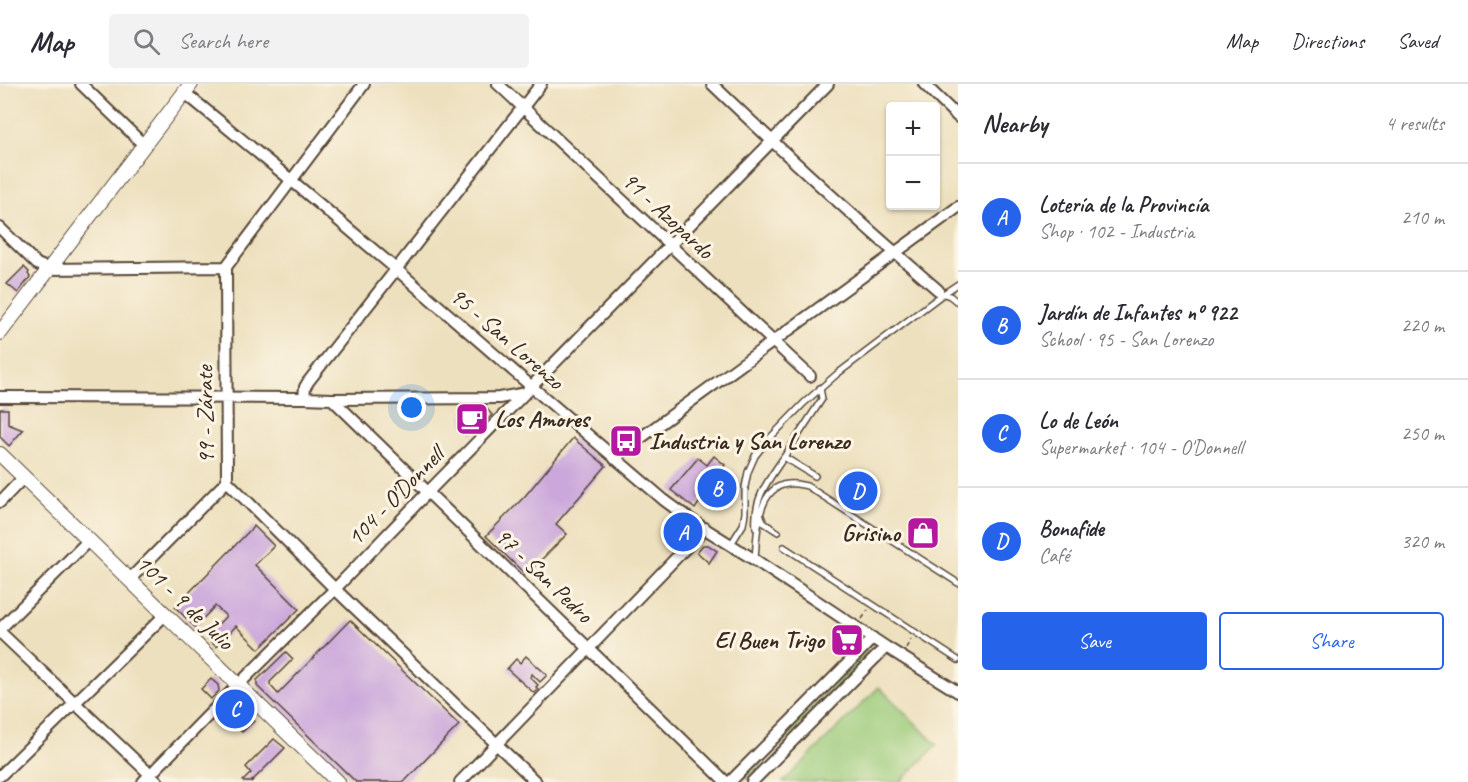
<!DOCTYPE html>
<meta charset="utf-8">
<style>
:root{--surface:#fff;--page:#f2f2f3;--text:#2b2b33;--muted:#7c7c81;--line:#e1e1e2;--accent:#2563eb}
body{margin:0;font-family:Caveat,sans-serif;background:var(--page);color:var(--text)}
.controls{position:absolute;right:18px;top:18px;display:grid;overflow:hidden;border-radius:6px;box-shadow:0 2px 4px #0004}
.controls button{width:54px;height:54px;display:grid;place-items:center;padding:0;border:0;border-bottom:2px solid var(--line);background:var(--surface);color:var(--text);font:30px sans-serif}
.you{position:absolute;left:412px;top:324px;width:21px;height:21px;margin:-15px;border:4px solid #fff;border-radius:50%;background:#1a73e8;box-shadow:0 0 0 9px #1a73e833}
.badge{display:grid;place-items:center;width:39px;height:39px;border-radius:50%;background:var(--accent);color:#fff;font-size:20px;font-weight:700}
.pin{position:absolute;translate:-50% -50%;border:3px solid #fff;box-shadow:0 2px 6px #0006}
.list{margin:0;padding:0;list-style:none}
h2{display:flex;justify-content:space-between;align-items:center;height:78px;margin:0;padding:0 24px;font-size:26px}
h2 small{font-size:20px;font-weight:400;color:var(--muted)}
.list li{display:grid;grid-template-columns:39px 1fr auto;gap:18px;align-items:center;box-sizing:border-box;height:108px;padding:0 24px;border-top:2px solid var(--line)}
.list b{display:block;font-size:22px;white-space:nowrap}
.list p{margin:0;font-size:20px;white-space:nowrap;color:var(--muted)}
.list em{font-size:20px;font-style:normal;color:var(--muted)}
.actions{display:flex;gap:12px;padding:18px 24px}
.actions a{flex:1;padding:14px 0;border:2px solid var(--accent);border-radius:6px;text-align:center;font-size:21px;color:var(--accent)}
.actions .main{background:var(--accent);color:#fff}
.icon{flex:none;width:33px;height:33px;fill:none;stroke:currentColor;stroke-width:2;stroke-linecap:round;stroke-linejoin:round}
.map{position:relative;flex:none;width:958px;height:698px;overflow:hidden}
header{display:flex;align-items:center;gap:36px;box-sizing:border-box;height:84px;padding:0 30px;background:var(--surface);border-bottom:2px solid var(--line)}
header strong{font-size:28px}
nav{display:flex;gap:33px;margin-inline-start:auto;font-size:21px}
.search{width:420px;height:54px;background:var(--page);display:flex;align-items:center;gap:15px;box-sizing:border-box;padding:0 21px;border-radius:6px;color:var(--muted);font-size:22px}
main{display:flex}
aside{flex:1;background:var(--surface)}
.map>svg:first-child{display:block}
.grass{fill:url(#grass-tufts);stroke:#6a7a4b;stroke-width:1.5}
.green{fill:#9aca78;stroke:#6a7a4b;stroke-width:1.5}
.building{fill:#cba7db}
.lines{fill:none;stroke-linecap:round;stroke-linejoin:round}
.service-casing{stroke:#564536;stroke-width:8}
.minor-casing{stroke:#564536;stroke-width:14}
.tertiary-casing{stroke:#564536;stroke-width:16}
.path{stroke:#564536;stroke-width:1.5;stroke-dasharray:4.5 4.5;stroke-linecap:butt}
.service{stroke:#fff;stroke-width:5}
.minor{stroke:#fff;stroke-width:10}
.tertiary{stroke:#fff;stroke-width:14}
.labels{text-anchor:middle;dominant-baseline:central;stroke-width:6;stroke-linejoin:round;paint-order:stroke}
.street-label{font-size:24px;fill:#3b2a1e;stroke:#fcf5e5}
.poi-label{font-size:24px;font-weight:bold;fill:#3b2a1e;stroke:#fcf5e5;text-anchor:start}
</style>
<header>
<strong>Map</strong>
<div class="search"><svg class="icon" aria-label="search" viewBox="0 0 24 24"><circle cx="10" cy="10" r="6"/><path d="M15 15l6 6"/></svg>Search here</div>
<nav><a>Map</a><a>Directions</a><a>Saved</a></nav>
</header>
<main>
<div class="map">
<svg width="958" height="698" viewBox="0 0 958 698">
<defs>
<pattern id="grass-tufts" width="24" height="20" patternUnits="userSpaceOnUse" patternTransform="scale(1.5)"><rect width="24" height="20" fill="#9aca78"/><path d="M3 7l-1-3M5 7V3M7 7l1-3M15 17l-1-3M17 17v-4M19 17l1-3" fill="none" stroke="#7fa462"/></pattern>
</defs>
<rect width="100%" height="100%" fill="#fcf5e5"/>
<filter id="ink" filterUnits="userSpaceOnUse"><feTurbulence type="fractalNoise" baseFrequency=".0167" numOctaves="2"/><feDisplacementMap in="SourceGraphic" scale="12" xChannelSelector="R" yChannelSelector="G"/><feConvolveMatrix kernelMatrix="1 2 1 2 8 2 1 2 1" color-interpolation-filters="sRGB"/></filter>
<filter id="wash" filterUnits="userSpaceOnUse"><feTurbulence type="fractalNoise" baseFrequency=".008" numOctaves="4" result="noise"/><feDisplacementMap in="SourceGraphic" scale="24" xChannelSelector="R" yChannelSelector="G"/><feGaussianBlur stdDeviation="1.35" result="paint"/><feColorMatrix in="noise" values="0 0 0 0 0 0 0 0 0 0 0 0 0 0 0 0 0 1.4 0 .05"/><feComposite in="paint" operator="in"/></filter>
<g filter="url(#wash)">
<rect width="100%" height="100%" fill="#ede0be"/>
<path class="grass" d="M871 565 874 569 749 694 746 695 744 693 745 690 868 566Z"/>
<path class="green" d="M879 603 937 661 900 698H783Z"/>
<g id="blocks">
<path class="building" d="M24 183 29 188 28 190 30 193 18 209 7 200Z
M0 325H8V340L23 346 9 362 0 353Z
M463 325H487L492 331 473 350 463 340Z
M573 354 606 382 556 440 567 450 526 491 486 452 525 412Z
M714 372 725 381 695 425 671 406 698 374 707 381Z
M679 439 686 445 687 449 671 465 662 457Z
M254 442 274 462 255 481 299 525 259 565 236 542 216 563 206 553 226 532 215 522 195 543 175 523Z
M703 461H708L717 467 709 479 697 468Z
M350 536 459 641 404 698H356L257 602V596L286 568 293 575 270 598V601L278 610Z
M846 551 851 554 852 559 843 568 838 564Z
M526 572 547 591 540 598 532 590 530 593 538 601 536 603 538 605 534 609 507 585 516 575 520 579Z
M211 595 218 601 219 607 211 615 201 605Z
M232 622H238L254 637 242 648 224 630Z
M274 655 285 664 251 698H244L243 697 251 689 246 683Z"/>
</g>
</g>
<g filter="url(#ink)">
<use href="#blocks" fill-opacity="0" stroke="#564536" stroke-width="1.5"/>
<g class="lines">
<defs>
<path id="service" d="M941 209 950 212 956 217
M784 373 822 315 820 304
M761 432 764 439 778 448
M756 444C753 414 768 397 784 373L815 392
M731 460 743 441 745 429V403L748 388 755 372 766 358 804 319 837 290 943 210 958 200
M784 463 958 576
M755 476C757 452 756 403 788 400 795 399 801 401 807 402L958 499"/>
<path id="minor" d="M81 0 144 61
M498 0 810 292
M712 0C785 70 860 139 938 206
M924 0 958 33
M185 9 291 96 396 185 532 303 664 416 694 438 755 476 886 563 958 608
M0 144 37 180 49 185 226 183
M226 183 227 397 335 505 536 698
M226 183 364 0
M0 313 304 314 332 315 499 314 526 309
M304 314 305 303 308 298 541 0
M332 315 726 698
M615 375 624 366 958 123
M0 418 24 393
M130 495 227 397
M0 545 89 456
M0 548 158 698
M0 692 166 530
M143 698 238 601 335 505 428 408 828 0
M460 698 705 444
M730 698 873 554
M752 698 886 563"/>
<path id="tertiary" d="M0 249 191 0
M0 370 338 698"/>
</defs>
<use href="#service" class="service-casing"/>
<use href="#minor" class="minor-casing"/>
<use href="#tertiary" class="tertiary-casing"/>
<path class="path" d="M862 535 868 526
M906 564 911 555"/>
<use href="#service" class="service"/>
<use href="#minor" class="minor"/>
<use href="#tertiary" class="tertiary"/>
</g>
</g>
<defs>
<symbol id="cafe-square" viewBox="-11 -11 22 22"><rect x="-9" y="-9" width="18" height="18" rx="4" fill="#b5179e" stroke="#fcf5e5"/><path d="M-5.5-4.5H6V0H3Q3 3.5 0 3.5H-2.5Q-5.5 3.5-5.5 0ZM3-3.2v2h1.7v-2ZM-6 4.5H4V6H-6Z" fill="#fff"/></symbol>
<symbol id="bus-square" viewBox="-11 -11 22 22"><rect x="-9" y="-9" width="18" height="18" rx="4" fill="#b5179e" stroke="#fcf5e5"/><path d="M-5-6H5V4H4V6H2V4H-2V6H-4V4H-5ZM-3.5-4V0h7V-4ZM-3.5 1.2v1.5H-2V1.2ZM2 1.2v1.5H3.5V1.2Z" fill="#fff"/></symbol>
<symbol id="shop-square" viewBox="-11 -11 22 22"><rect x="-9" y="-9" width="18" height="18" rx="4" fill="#b5179e" stroke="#fcf5e5"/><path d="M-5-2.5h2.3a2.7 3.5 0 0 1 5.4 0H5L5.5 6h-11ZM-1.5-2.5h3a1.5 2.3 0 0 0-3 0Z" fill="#fff"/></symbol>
<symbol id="supermarket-square" viewBox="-11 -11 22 22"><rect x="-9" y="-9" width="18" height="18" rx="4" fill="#b5179e" stroke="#fcf5e5"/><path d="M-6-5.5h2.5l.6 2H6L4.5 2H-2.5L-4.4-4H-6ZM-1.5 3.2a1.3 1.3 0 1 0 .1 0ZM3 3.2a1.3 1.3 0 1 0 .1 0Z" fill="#fff"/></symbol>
</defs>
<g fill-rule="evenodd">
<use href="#cafe-square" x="453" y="316" width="38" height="38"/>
<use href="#bus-square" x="607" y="338" width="38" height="38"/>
<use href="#shop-square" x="904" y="430" width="38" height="38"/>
<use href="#supermarket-square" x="828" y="537" width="38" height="38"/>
</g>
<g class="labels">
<g class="street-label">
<text transform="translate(668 131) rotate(43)">91 - Azopardo</text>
<text transform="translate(507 254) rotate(41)">95 - San Lorenzo</text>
<text transform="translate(205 331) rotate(-91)">99 - Zárate</text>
<text transform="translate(395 412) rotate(-46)">104 - O'Donnell</text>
<text transform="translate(544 491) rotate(44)">97 - San Pedro</text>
<text transform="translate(185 518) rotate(44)">101 - 9 de Julio</text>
</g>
<g class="poi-label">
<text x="495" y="335">Los Amores</text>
<text x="649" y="357">Industria y San Lorenzo</text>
<text x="900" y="449" text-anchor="end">Grisino</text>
<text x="824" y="556" text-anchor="end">El Buen Trigo</text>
</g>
</g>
</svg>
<div class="controls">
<button>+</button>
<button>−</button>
</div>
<div class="you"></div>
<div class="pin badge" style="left:683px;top:448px">A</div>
<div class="pin badge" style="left:717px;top:404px">B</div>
<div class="pin badge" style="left:235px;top:625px">C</div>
<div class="pin badge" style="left:858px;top:407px">D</div>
</div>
<aside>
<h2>Nearby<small>4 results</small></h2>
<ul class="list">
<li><span class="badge">A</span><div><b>Lotería de la Provincía</b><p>Shop · 102 - Industria</p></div><em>210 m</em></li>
<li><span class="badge">B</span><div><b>Jardín de Infantes nº 922</b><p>School · 95 - San Lorenzo</p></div><em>220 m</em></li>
<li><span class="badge">C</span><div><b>Lo de León</b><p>Supermarket · 104 - O'Donnell</p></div><em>250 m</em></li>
<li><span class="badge">D</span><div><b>Bonafide</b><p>Café</p></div><em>320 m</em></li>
</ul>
<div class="actions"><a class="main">Save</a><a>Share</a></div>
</aside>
</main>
